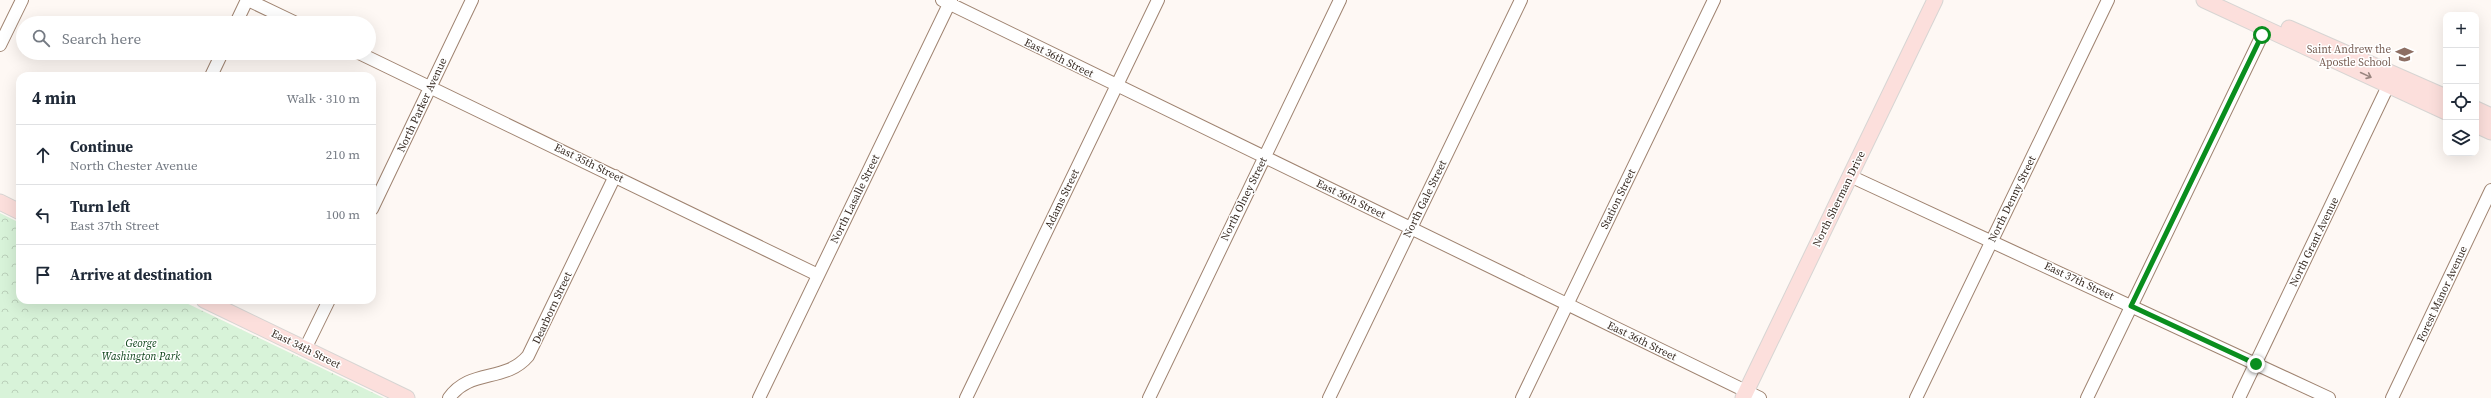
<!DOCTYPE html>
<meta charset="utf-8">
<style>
:root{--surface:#fff;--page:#f6f6f7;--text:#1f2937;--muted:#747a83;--line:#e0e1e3}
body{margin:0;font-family:"Source Serif 4",serif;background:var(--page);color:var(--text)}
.controls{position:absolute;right:12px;top:12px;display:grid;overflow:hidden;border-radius:8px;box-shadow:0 4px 16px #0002}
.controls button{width:36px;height:36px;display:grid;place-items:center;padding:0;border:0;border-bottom:1px solid var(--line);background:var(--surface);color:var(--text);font:20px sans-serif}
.stop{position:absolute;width:12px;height:12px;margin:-9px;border:3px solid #0a8e1e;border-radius:50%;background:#fff}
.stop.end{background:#0a8e1e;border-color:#fff;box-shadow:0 1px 4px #0008}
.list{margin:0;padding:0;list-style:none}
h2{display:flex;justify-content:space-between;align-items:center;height:52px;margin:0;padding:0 16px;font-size:17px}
h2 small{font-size:13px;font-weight:400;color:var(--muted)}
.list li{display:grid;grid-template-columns:26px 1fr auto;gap:12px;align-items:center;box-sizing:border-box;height:60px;padding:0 16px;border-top:1px solid var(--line)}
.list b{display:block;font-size:15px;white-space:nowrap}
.list p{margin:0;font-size:13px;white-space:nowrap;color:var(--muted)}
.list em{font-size:13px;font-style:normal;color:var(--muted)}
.icon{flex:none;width:22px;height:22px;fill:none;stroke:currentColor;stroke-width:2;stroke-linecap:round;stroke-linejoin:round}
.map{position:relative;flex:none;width:2491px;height:398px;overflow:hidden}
.search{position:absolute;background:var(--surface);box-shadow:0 4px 16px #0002;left:16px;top:16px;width:360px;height:44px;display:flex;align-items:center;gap:10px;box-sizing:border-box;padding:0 14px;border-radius:22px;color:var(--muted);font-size:15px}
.panel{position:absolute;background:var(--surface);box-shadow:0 4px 16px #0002;left:16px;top:72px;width:360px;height:232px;border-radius:12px}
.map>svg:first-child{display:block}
.park{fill:url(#park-crowns)}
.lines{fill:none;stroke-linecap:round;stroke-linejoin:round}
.minor-casing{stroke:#9f8370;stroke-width:14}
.major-casing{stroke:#d7d5d3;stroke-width:17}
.minor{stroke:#fff;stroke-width:12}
.major{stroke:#fcdfdc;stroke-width:15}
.oneway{stroke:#9a8680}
.route{stroke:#0a8e1e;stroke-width:5}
.labels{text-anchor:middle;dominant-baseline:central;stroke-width:3;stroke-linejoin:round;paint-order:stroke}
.education-label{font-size:11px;fill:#785e54;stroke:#fff;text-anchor:end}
.street-label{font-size:11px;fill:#382c24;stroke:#fff}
.park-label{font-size:11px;font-style:italic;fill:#0e441a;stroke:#fff}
</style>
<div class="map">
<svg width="2491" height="398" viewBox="0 0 2491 398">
<defs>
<pattern id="park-crowns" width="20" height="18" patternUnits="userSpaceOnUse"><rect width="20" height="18" fill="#d8f3d9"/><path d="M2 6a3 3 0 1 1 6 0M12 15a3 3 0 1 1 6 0" fill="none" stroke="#bad0ba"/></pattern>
</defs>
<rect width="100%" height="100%" fill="#fef8f4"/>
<path class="park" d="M0 213 20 223V300H180L384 398H0Z"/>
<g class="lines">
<defs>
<path id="minor" d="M248 0 296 23
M942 0 1760 398
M236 23 247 0
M0 45 22 0
M359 53 818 275
M211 76 222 53
M1850 176 2329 398
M372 209 472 0
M305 349 329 300
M449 398C470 368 505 383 528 356L615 176
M759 398 951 0
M966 398 1158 0
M1149 398 1340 0
M1329 398 1521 0
M1522 398 1714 0
M1916 398 2108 0
M2087 398 2265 29
M2239 398 2388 86
M2392 398 2491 190"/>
<path id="major" d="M2204 0 2446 112
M2289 28 2446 97
M2476 109 2491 116
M2476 125 2491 132
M0 202 20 212
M204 300 407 398
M1743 398 1935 0"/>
</defs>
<use href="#minor" class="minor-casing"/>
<use href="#major" class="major-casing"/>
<use href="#minor" class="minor"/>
<use href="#major" class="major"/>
</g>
<defs><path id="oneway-shaft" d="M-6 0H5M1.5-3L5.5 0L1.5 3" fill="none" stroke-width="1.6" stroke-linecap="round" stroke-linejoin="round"/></defs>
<use class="oneway" href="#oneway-shaft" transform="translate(2366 75) rotate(25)"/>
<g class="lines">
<path class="route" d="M2256 364 2131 306 2262 35"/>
</g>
<defs>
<symbol id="school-bare" viewBox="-9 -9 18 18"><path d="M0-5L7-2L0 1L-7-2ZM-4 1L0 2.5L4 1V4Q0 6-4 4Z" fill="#8d6e63" stroke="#fff" stroke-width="2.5" paint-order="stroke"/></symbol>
</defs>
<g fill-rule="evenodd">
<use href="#school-bare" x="2392" y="42" width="25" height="25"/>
</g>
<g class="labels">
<g class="education-label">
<text x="2391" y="49">Saint Andrew the<tspan x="2391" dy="13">Apostle School</tspan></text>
</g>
<g class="street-label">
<text transform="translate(1059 58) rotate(26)">East 36th Street</text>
<text transform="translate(422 105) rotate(-65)">North Parker Avenue</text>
<text transform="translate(589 163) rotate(26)">East 35th Street</text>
<text transform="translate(855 199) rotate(-64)">North Lasalle Street</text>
<text transform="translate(1062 199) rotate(-64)">Adams Street</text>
<text transform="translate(1244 199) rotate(-64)">North Olney Street</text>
<text transform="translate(1351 199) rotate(26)">East 36th Street</text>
<text transform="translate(1425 199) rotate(-64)">North Gale Street</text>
<text transform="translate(1618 199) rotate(-64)">Station Street</text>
<text transform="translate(1839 199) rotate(-64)">North Sherman Drive</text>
<text transform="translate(2012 199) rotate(-64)">North Denny Street</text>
<text transform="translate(2314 242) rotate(-64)">North Grant Avenue</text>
<text transform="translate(2079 281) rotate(25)">East 37th Street</text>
<text transform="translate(2442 294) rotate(-65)">Forest Manor Avenue</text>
<text transform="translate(552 308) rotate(-65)">Dearborn Street</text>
<text transform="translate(1642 341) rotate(26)">East 36th Street</text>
<text transform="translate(306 349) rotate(26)">East 34th Street</text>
</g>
<g class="park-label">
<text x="141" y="343">George<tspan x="141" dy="13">Washington Park</tspan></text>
</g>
</g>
</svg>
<div class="controls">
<button>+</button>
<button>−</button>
<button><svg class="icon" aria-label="locate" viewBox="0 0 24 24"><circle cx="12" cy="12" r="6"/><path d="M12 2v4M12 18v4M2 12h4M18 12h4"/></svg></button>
<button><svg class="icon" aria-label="layers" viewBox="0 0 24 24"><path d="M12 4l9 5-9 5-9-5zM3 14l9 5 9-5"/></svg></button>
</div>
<div class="stop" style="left:2262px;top:35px"></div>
<div class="stop end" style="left:2256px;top:364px"></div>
<div class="search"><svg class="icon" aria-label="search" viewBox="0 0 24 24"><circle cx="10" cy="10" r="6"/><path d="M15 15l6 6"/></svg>Search here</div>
<section class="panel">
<h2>4 min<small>Walk · 310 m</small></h2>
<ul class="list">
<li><svg class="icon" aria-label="ahead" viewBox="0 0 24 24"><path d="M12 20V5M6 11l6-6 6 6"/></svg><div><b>Continue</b><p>North Chester Avenue</p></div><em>210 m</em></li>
<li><svg class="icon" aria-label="left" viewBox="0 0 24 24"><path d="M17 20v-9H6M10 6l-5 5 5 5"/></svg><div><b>Turn left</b><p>East 37th Street</p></div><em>100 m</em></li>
<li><svg class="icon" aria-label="arrive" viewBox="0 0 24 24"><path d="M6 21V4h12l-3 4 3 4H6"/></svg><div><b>Arrive at destination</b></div></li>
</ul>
</section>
</div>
